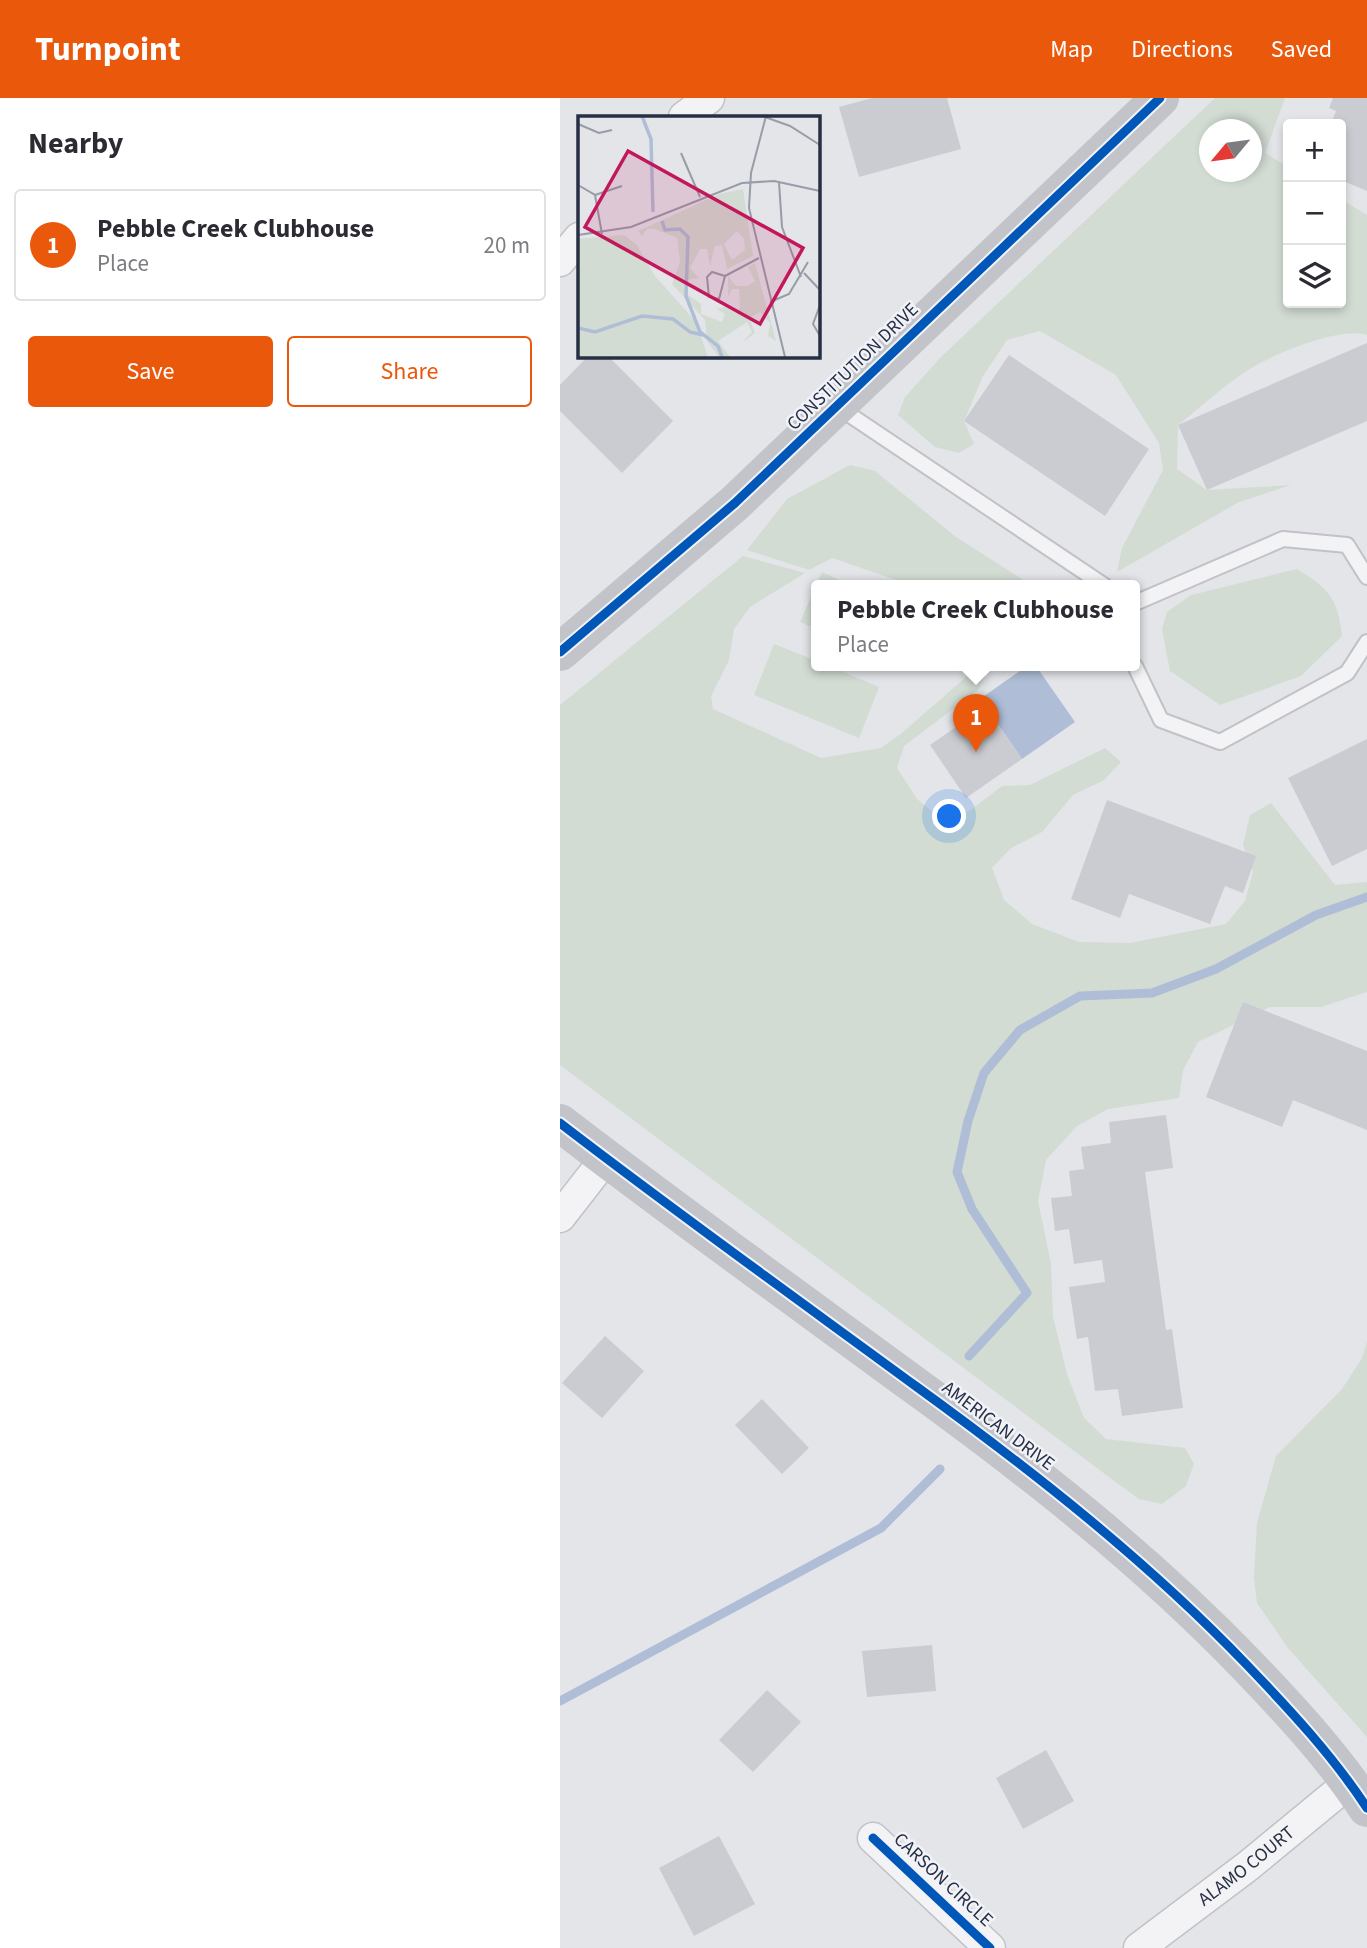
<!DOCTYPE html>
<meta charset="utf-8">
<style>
:root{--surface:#fff;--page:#f2f2f3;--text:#2b2b33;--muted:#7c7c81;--line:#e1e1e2;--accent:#ea580c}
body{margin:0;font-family:"Source Sans 3",sans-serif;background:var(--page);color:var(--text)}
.controls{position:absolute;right:21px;top:21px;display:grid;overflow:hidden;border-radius:7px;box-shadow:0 4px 10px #0003}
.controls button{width:63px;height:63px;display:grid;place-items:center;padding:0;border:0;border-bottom:2px solid var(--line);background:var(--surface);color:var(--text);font:35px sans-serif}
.compass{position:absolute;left:639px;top:21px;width:63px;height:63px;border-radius:50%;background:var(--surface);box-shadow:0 4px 10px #0003;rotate:241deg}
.you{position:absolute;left:390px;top:719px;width:24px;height:24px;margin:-18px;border:5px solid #fff;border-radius:50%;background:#1a73e8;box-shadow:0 0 0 10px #1a73e833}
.badge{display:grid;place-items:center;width:46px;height:46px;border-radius:50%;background:var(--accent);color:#fff;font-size:23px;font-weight:700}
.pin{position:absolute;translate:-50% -58px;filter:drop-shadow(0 2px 4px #0008)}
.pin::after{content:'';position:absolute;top:37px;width:24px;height:21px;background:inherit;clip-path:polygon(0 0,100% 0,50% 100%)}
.popup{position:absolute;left:251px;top:482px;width:329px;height:91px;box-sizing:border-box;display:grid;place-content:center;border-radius:7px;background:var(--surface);filter:drop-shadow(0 2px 5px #0005);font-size:23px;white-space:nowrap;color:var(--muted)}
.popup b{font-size:26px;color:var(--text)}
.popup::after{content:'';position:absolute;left:50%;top:100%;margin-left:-14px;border:14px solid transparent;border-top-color:var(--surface)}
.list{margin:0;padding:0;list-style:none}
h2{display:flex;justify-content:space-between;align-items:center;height:91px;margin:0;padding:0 28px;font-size:30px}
h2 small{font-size:23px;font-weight:400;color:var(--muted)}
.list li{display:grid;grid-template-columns:46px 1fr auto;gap:21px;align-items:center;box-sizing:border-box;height:112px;margin:0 14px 14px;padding:0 14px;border:2px solid var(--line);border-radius:7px}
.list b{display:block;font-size:26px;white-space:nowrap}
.list p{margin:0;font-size:23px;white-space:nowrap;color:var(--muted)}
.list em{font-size:23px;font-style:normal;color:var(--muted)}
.actions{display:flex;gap:14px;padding:21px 28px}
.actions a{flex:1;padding:16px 0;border:2px solid var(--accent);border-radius:7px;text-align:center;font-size:24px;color:var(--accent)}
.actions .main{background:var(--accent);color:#fff}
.icon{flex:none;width:38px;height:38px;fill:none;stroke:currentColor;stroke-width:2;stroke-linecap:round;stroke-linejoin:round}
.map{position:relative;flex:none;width:807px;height:1850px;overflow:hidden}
header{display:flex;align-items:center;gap:42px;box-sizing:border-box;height:98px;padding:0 35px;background:var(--accent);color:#fff}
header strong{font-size:33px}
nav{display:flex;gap:38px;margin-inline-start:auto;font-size:24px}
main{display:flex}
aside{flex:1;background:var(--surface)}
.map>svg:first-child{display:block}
.green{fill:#d2dcd3;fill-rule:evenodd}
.water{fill:#afbed6}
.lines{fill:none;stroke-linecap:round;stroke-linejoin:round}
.stream{stroke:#afbed6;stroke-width:9}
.building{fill:#caccd1}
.lane-casing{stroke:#c0c2c7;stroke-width:18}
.street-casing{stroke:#c0c2c7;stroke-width:33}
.lane{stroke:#f3f3f5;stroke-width:14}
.street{stroke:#f3f3f5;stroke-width:30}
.secondary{stroke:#c3c4ca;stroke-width:38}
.cycleway-casing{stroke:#f1f3f8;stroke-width:13}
.cycleway{stroke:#0057b8;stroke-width:9}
.labels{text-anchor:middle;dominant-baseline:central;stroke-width:5;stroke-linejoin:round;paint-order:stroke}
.street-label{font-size:19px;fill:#272f44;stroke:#f1f3f8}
.inset-river{fill:none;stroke:#afbed6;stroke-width:3.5}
.inset-road{fill:none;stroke:#989ca7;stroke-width:2}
.view{fill:#c2185b;fill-opacity:0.15;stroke:#c2185b;stroke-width:3.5}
.inset-edge{fill:none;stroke:#272f44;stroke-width:3.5}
</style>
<header>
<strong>Turnpoint</strong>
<nav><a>Map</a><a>Directions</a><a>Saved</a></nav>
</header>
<main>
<aside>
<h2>Nearby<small></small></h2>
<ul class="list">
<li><span class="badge">1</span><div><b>Pebble Creek Clubhouse</b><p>Place</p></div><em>20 m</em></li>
</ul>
<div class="actions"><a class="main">Save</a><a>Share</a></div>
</aside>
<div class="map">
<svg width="807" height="1850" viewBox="0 0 807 1850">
<rect width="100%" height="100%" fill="#e3e5e9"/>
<path class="green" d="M655 0H725L705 55 728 69V205H781V101L807 117V237C780 228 711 257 688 272 663 288 641 309 618 327L617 371 647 392 731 387 679 404 557 474 562 450 603 372 599 345 556 277 480 233 447 242 423 278 404 323 414 346 399 355 375 349 338 317 345 299 381 259ZM650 32H692V74H650Z
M290 367 315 373 396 439 473 488H354L272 460 249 472 187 452 227 401Z
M183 458 245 475 190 509 174 531 169 562 151 598 153 611 261 660 321 650 342 635 406 579 410 568H430L418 592 344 648 337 670 357 701 380 720 408 714 442 688 470 687 545 650 561 664 544 682 513 697 482 734 451 750 432 770 444 802 472 826 519 844 570 845 666 826 685 803 693 774 683 747 690 717 711 705 775 787 807 784V894L761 909H710L638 944 623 972 619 1000 548 1011 517 1028 486 1062 478 1103 491 1166 493 1219 507 1276 524 1320 546 1341 625 1350 634 1366 626 1388 602 1406 579 1401 553 1382 0 967V607Z
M737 471C769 491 778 500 782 538L741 578 660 607 610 573 602 531 607 514 631 497Z
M262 474 292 488H257V531L240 524Z
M214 546 257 563V568H269L319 589 299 640 194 597Z
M807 1244V1639L728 1550 697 1505 694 1479 697 1425 716 1358 782 1291 802 1260Z"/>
<path class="water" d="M467 568H476L515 624 462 661 420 601Z"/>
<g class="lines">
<path class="stream" d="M409 1258 467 1195 412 1111 397 1074 408 1023 424 975 460 932 520 898 592 895 656 871 756 817 807 799
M0 1603 321 1430 380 1371"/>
</g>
<path class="building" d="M312 0H387L401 51 299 79 279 9Z
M773 0H807V93L781 82V26H771L776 13 769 10Z
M807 245V323L647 392 618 327Z
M29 257H47L113 323 62 375 0 313V287Z
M449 257 589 351 545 418 404 323Z
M425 609 462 661 406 700 370 647Z
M807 641V751L772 768 728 680Z
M547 702 696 758 683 795 665 788 650 826 569 796 560 820 511 801Z
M683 904 807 953V1032L733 1002 722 1029 646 999Z
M606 1017 613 1070 585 1074 606 1232 612 1231 623 1310 562 1318 558 1291 535 1293 528 1239 517 1241 509 1189 545 1184 542 1162 514 1166 509 1131 495 1133 491 1100 512 1098 509 1073 524 1071 521 1049 551 1045 549 1024Z
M45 1238 84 1273 42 1320 2 1285Z
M202 1301 249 1350 222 1376 175 1327Z
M372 1547 376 1593 307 1599 302 1553Z
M207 1592 241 1624 193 1674 159 1642Z
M486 1652 514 1703 463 1731 436 1680Z
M159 1738 195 1806 134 1838 99 1770Z"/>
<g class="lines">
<defs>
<path id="lane" d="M278 309 545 488
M575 505 723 441 787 447 807 479
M575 568 601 622 660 644 787 575 807 544"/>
<g id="street">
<path d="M124 19 149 0"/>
<path d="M0 163 19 140"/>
<path d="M0 1119 46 1060"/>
<path d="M313 1740 430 1850"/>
<path id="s1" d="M579 1850 688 1768 790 1684"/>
</g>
</defs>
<use href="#lane" class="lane-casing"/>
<use href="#street" class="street-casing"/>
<use href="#lane" class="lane"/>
<use href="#street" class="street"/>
<path class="secondary" d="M0 554 175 405 600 0
M0 1025C117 1115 237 1201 357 1289 474 1374 586 1462 687 1567 730 1612 773 1658 807 1710"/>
<defs>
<path id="cycleway" d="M0 554 175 405 600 0
M0 1025C117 1115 237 1201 357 1289 474 1374 586 1462 687 1567 730 1612 773 1658 807 1710
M313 1740 430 1850"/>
</defs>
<use href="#cycleway" class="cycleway-casing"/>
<use href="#cycleway" class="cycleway"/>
</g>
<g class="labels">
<g class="street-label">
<text transform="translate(293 269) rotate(-44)">CONSTITUTION DRIVE</text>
<text transform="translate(438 1328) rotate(37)">AMERICAN DRIVE</text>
<text stroke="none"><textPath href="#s1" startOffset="135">ALAMO COURT</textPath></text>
<text transform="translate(383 1782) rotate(43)">CARSON CIRCLE</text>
</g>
</g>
<g transform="translate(18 18)">
<rect width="242" height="242" fill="#e3e5e9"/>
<path d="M165 73 175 140 149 153 144 129 137 130 132 150 129 133H122L112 152 121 162 109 164V178L123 188V198L144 206 147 198 139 193 147 191 158 197 162 192 161 173H154L150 181V160L158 170H169L177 165 170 151 177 147 198 225 190 220 192 207 182 196 171 202 177 217 169 223 164 226 174 216 169 206 140 225 152 241H141L129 225 127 204 94 168 102 146 99 122 77 113H69L64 120 60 115 141 78ZM159 115 166 123 167 134 154 144 146 128ZM46 119 59 129 77 160 118 206 130 241H0V123Z" fill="#d2dcd3" fill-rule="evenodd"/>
<path class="inset-river" d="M64 0 73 23 75 96M84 105 87 114 102 113 110 121 108 180 122 216 140 230 144 241M0 212 17 216 64 200 95 203 112 216 125 219"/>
<path class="inset-road" d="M184 0 212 10 242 29M188 0 173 57 171 92 207 241M0 8 21 17 34 14M103 37 122 81M201 66 204 111 223 161M0 69 17 79 24 118M17 79 44 70M0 119 53 111 164 67 196 65 242 75M226 157 242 174M147 160 134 156 129 161 131 181 141 183 147 160 181 142M192 186 211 178 230 146M242 189 235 208 242 220"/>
<path class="view" d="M50 35 225 132 182 208 7 111Z"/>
<rect width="242" height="242" class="inset-edge"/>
</g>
</svg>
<div class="controls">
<button>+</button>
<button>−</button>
<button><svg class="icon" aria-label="layers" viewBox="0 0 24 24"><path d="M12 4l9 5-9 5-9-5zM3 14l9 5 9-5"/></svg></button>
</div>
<svg class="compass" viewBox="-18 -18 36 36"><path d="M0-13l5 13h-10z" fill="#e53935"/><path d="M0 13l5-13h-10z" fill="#7c7c81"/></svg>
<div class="you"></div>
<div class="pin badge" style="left:416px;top:654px">1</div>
<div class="popup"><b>Pebble Creek Clubhouse</b>Place</div>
</div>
</main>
